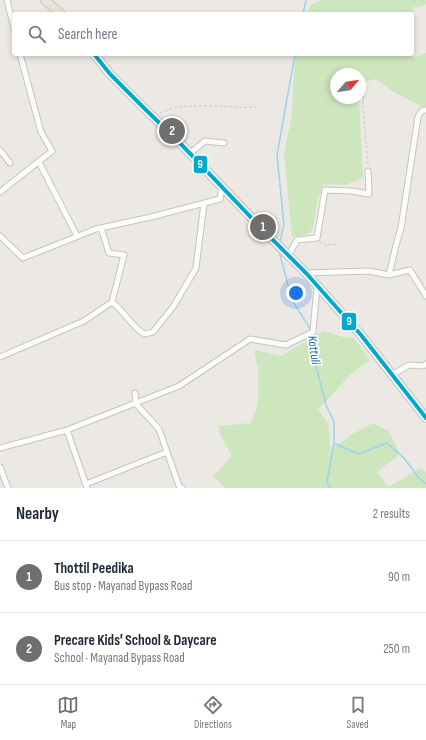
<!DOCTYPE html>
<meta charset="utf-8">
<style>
:root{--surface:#fff;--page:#f6f6f7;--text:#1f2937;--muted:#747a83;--line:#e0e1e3;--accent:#706f6e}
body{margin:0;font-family:"Sofia Sans Condensed",sans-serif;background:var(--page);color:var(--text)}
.compass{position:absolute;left:330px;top:68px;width:36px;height:36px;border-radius:50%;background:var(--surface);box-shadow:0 2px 6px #0003;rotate:61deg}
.you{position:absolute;left:296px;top:293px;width:14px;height:14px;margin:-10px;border:3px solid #fff;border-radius:50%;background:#1a73e8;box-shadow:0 0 0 6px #1a73e833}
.badge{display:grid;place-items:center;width:26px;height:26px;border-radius:50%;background:var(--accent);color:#fff;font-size:13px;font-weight:700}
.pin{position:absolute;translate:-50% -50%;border:2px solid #fff;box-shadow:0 1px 4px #0006}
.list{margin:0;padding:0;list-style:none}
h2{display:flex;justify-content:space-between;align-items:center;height:52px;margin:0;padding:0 16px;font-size:17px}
h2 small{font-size:13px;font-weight:400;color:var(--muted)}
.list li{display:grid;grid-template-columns:26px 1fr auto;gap:12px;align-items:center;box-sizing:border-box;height:72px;padding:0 16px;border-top:1px solid var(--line)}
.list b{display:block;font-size:15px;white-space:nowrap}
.list p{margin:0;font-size:13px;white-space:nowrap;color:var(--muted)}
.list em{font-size:13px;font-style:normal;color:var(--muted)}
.icon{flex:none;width:22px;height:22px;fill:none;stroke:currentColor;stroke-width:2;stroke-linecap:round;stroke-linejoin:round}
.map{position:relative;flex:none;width:426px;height:488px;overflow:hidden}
.search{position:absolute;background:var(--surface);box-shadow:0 2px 6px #0003;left:12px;right:12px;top:12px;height:44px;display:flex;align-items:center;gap:10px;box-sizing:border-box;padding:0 14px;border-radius:4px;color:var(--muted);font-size:15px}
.sheet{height:196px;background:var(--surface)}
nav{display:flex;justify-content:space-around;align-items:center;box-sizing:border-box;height:56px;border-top:1px solid var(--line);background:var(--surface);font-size:11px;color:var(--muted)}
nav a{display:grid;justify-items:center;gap:2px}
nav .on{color:var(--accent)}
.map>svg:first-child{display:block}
.green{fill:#cee6be}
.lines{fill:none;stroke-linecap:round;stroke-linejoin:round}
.stream{stroke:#99d6ec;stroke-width:1.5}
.street-casing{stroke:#c5c4c5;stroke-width:7}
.primary-casing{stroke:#c6c5c4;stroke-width:10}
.path{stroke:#c9c9c8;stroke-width:1;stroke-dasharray:3 2;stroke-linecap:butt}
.street{stroke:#fcfcfb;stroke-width:5}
.primary{stroke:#e8e4d6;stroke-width:8}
.bus-1-casing{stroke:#fff;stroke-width:7}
.bus-1{stroke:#00a9ce;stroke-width:4}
.labels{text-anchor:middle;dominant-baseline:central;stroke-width:3.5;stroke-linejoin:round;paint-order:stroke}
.water-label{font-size:13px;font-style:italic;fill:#0d6fa3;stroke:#fff}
.line-badge{stroke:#fff;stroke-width:1.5}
.badge-label{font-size:11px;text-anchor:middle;font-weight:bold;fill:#fff}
</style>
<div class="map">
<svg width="426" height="488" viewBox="0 0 426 488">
<rect width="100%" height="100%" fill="#ece8e4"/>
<path class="green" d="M321 0H426V4L421 7H413L412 14H308L310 5Z
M425 53H426V109L394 92 375 79 360 83V74H336V98H359L363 178 345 185 323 184 317 203 313 228 309 234 292 237 284 153 292 114 295 54H411L414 58Z
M324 331 342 337 354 338 370 360 351 374 318 410 328 423 331 450 351 435 373 423 389 431 400 454 377 472 388 487 421 468 426 472V488H225L213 476 232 456 219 433V426L251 423 258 404V369L254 350 281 356Z"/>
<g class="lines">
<path class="stream" d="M303 14 306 0
M280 241 284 225 277 155 295 54
M279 251 292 300 311 330
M313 333 316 366 326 405 334 421V443L358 454 387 443 404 458 419 478 426 484
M330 488 327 482 334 443"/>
<defs>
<path id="street" d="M7 0 14 29
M0 150 10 163
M189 154 205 141 224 143
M39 162 77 236
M0 192 52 151 41 132 20 54
M101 228 109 253 124 255 112 302
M0 236 23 258 96 229 151 217 220 199 222 186
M289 255 297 240 317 238 325 190 352 191 369 194 368 171
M306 273 369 271 389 275 410 270 426 296
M389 275 396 245 401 228 418 117C420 113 421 110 426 110
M0 357 84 321 112 302C124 311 131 326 144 334L153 332 173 307 196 268 204 203
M392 375 409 365 423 366 426 364
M135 393 136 404 159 429 179 486 182 488
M67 430 87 488
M0 448 67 430 179 386 250 339 286 345 313 332 317 286
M0 467 8 488
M86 484 167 452"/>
<path id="primary" d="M45 0 61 14
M94 54 110 74 145 109 179 142 266 233 306 273 361 335 426 418"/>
</defs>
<use href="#street" class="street-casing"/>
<use href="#primary" class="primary-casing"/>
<path class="path" d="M364 86 363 107 368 166
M160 113C185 100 227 109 256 107
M319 242 326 245 339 244"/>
<use href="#street" class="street"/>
<use href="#primary" class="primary"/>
<defs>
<path id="bus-1" d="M94 54 110 74 145 109 179 142 266 233 306 273 361 335 426 418"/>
</defs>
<use href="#bus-1" class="bus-1-casing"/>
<use href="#bus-1" class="bus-1"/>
</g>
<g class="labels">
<g class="water-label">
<text transform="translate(314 350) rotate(82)">Kottuli</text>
</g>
</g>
<g class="line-badge">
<rect x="193" y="155" width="15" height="19" rx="4" fill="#00a9ce"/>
<rect x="341" y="312" width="16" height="19" rx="4" fill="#00a9ce"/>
</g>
<g class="badge-label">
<text x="200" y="168">9</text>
<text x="349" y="325">9</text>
</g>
</svg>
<svg class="compass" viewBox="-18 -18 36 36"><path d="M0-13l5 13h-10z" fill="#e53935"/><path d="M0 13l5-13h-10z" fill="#747a83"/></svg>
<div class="you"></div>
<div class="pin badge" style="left:263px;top:227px">1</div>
<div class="pin badge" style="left:172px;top:131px">2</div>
<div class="search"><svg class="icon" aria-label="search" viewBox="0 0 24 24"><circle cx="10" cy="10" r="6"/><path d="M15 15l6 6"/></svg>Search here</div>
</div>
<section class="sheet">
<h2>Nearby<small>2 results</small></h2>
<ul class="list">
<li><span class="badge">1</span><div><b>Thottil Peedika</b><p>Bus stop · Mayanad Bypass Road</p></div><em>90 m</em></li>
<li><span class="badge">2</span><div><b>Precare Kids' School &amp; Daycare</b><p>School · Mayanad Bypass Road</p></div><em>250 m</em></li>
</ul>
</section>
<nav>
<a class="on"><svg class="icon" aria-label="map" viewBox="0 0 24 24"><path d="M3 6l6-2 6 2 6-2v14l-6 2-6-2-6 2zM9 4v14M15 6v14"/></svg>Map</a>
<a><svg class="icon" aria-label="directions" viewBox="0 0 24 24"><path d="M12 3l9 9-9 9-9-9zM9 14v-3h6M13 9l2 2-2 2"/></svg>Directions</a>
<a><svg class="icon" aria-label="saved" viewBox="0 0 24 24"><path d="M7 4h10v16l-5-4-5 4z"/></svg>Saved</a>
</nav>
